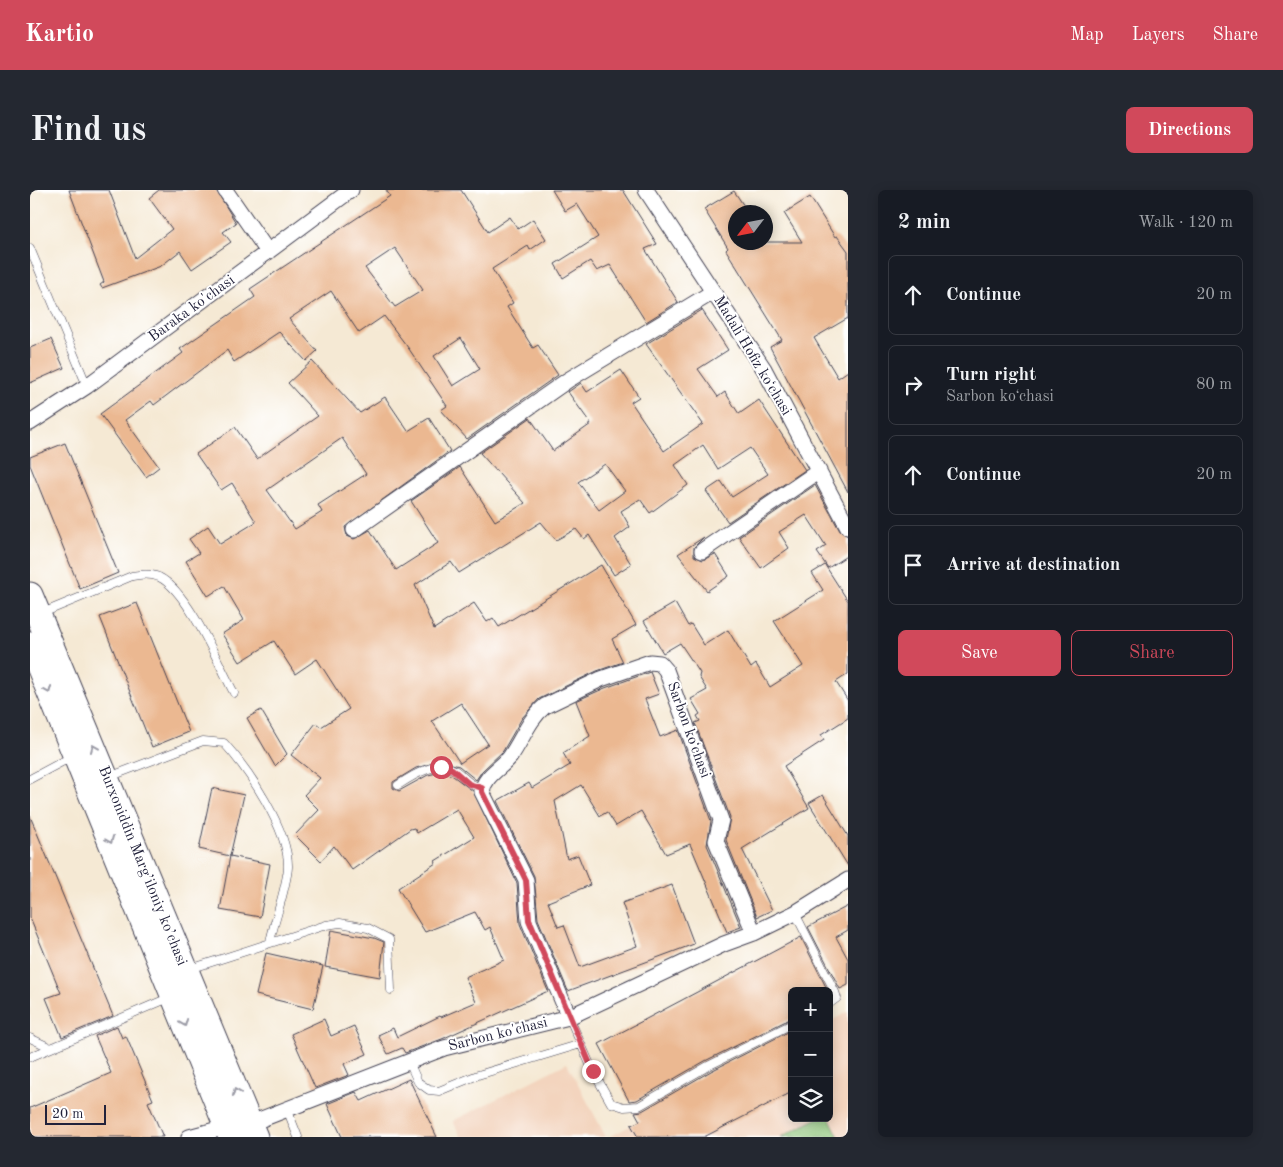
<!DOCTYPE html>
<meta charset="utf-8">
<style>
:root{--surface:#171b24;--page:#242831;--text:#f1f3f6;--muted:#9ea1a6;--line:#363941;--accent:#d1495b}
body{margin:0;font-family:"Old Standard TT",serif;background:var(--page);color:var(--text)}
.controls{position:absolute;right:15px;bottom:15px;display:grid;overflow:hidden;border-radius:8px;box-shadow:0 2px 12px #0003}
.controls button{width:45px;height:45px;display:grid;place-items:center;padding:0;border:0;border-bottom:1px solid var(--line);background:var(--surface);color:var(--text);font:25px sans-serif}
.compass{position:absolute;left:698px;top:15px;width:45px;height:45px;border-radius:50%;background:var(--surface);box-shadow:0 2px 12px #0003;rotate:238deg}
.scale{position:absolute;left:15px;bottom:12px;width:61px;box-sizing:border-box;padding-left:5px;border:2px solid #22223b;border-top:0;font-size:14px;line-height:18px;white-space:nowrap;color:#22223b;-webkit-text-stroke:4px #fff;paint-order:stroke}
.stop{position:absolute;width:15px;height:15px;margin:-11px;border:4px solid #d1495b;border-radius:50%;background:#fff}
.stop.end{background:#d1495b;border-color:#fff;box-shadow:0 1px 5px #0008}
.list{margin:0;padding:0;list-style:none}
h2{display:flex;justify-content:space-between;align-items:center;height:65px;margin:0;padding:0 20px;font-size:21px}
h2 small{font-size:16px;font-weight:400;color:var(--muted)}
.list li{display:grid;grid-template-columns:32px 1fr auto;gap:15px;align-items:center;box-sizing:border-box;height:80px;margin:0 10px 10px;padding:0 10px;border:1px solid var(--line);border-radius:8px}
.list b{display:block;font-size:19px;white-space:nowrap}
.list p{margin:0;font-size:16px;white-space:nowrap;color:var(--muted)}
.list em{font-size:16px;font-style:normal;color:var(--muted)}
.actions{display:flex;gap:10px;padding:15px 20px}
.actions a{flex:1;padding:11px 0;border:1px solid var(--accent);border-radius:8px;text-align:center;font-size:18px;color:var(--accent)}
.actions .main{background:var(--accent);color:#fff}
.icon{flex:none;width:28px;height:28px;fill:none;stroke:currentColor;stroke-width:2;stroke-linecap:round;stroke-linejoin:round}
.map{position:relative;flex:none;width:818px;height:947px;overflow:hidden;border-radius:8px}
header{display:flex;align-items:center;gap:30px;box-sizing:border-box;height:70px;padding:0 25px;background:var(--accent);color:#fff}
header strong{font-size:24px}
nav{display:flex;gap:28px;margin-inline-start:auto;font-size:18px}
.intro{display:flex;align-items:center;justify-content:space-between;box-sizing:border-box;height:120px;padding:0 30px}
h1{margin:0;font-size:35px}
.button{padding:12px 22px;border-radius:8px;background:var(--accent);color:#fff;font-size:18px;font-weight:700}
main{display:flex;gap:30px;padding:0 30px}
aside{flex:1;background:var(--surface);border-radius:8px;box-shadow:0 2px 12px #0003}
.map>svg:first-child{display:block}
.built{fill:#f3d4be}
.green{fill:#8dc578;stroke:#58745a}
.building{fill:#ebb891;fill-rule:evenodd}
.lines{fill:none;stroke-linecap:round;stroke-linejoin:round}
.service-casing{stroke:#424052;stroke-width:9}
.minor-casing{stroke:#424052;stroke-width:17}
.primary-casing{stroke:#424052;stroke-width:27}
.service{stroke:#fff;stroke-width:8}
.minor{stroke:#fff;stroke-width:15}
.primary{stroke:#fff;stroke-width:25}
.oneway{stroke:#9c9ca7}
.route{stroke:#d1495b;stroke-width:6}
.labels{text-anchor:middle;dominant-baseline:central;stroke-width:4;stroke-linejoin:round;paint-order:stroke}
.street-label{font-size:15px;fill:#22223b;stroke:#fff}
</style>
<header>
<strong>Kartio</strong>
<nav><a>Map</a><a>Layers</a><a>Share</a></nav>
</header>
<div class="intro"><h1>Find us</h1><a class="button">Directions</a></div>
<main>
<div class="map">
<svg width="818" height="947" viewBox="0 0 818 947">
<rect width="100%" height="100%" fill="#fff"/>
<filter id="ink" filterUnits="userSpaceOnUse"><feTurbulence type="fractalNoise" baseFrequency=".02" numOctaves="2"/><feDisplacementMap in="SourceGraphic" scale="10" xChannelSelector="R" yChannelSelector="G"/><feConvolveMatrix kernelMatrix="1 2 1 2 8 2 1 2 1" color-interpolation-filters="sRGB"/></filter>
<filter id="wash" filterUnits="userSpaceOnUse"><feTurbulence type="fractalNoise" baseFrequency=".0096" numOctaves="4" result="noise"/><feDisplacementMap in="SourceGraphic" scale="20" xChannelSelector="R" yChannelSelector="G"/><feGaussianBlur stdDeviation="1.12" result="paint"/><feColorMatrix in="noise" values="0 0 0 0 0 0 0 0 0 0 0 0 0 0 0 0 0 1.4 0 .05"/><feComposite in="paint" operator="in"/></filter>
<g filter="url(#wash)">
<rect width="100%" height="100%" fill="#f5e9d4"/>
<path class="built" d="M818 822V947H579L762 851V928H799V832Z
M537 873 576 947H431L423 931Z"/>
<path class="green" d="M799 927 809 947H751L788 928Z"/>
<g id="blocks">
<path class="building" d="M39 0H79L105 68 142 39 119 8 129 0H186L206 33 193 42 201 52 162 79 150 61 131 76 72 98 70 95 74 92Z
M356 0H431L458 42 480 27 488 39 503 29 516 49 500 60 498 56 462 79 483 113 477 117 503 158 508 155 528 185 437 249 411 220 417 216 379 159 354 126 329 143 301 101 259 129 287 161 276 171 249 142 204 172 197 160 124 215 121 211 95 230 129 277 116 287 70 224 153 163 150 159 225 107 220 99 360 6ZM365 58 393 100 365 117 335 78ZM431 148 450 179 423 196 404 166Z
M522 0H593L627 54 615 59 648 112 616 132 580 75 567 81 560 71 533 88 525 74 568 47 547 14 535 21Z
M704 1 718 22H706V52H772L754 23 780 7 805 47 807 46 818 61V128L784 148 808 188 818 181V302L740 157 752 150 696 60 698 58 674 19Z
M672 120 698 160 668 179 688 207 695 202 709 224 729 210 775 280 698 332 676 301 691 291 702 307 738 284 720 258 688 279 673 255 645 275 658 295 620 323 610 309 591 321 600 337 585 348 601 374 584 385 559 345 554 349 546 339 526 350 511 332 429 383 421 372 385 395 404 439 444 413 457 432 463 428 469 437 571 375 606 435 582 449 593 472 567 481 509 509 492 528 473 561 452 581 446 590 429 576 411 571 386 578 363 592V598L369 601 398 585 412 582 423 586 443 601 487 693 490 734 518 801 412 849 375 863 372 858 358 864 348 845 363 838 367 847 410 826 411 827 446 812 435 787 474 770 460 737 455 740 445 722 395 742 368 698 406 673 405 671 444 647 427 619 387 643 384 638 380 639 322 680 304 656 291 671 265 645 289 620 274 605 290 588 261 565 286 533 291 537 319 519 287 469 265 484 244 451 210 472 192 444 214 430 194 396 178 406 156 371 169 363 159 349 178 336 190 354 226 332 202 293 191 300 166 264 205 237 227 269 288 226 258 193 282 171 330 223 355 207 378 241 399 228 420 261 315 337 317 346 324 349 340 340 366 380 408 353 381 311 430 277 465 331 495 313 450 263 500 228 523 261 561 234 538 202 551 193 557 202 591 180 609 207 601 212 634 261 673 234 616 154ZM312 248 336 284 288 315 292 322 265 339 237 300ZM575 274 595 301 569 320 548 292ZM431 513 458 554 430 573 402 531Z
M21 149 34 178 0 193V158Z
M35 253 88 383 50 399 0 275V267Z
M785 295 810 341 818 346V365L798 378 787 362 796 356 776 325 749 342 759 358 731 378 709 347Z
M674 347 664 357V366L673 370 685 364 699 386 677 401 648 364Z
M795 375 818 411V484L806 492 818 511V528L791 545 794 550 754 576 779 618 712 659 742 720 727 727 696 650 700 627 665 533 670 531 667 526 670 524 661 509 677 500 669 487 670 483 650 453 633 463 614 431 645 413 658 436 661 434 674 455 698 440 721 478 726 474 740 497 773 476 744 431 793 400 782 383Z
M107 413 159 542 122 557 70 427Z
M620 482 629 504 615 509 630 547 648 540 681 631 677 655 711 737 697 742 660 654 636 664 611 621 586 636 577 622 570 626 551 595 525 611 537 669 548 665 560 695 518 712 528 737 534 735 550 777 607 756 592 713 642 695 664 754 538 801 508 729 504 686 467 611 499 593 502 598 540 575 533 563 560 546 546 511 575 498Z
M231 520 257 564 245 576 217 528Z
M182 598 214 605 200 666 169 659Z
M793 605 818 646V676L779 613Z
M0 626 83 826 32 847 16 808 31 803 0 728Z
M200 666 240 674 230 727 190 720Z
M818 716V740L806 747 818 769V795L810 799 778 737Z
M301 740 344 748 354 752 350 787 295 777Z
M771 747 798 801H762V828L675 871 607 910 599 911 569 854Z
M236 763 293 776 283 819 226 805Z
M294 829 301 846 324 836 337 864 314 874 319 885 285 898 261 844Z
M87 836 92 848 96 846 123 910 118 912 133 947H0V918L81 883 65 846Z
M762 840V902L674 947H608L601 935 610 931 605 922 612 921 681 881Z
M379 889 407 947H312L297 914 326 902 331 911Z"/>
</g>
</g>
<g filter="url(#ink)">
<use href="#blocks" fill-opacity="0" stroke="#424052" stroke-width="1"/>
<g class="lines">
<defs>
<path id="service" d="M0 58 57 196
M10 424 102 386C111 384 120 383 129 387 158 401 188 473 204 503
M79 587 173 551 194 553C218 579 259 640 258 677 257 696 244 732 240 752
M0 589 43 566
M368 595C382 586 409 568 426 581 438 590 437 594 452 598
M765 723 805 802 807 808 799 814
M160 779 296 735 310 733 338 738 359 749 361 800
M539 827 563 881 581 913 594 917 609 916 678 876 762 834
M0 848 21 858
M0 867 141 807
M379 872 388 892 399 900 409 901 448 885 551 854
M257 919 268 947"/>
<path id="minor" d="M195 0 238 62
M616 0 734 179 818 337
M0 233 57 196 321 0
M324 340 538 190 683 102
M672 361 789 281
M539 827 499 731 496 690 452 602C454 586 470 579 480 567 492 550 499 529 515 516L571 489 620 472 630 473 636 480 691 630 686 651 724 743
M159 947 196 937 219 934 414 858 539 827 694 754 724 743 765 723 818 690"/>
<path id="primary" d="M0 405 225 947
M0 454 201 947"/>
</defs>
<use href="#service" class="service-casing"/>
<use href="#minor" class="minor-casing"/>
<use href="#primary" class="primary-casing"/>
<use href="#service" class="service"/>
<use href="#minor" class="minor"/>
<use href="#primary" class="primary"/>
</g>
<defs><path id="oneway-chevron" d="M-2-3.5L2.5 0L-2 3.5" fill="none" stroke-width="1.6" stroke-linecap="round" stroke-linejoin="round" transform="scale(1.25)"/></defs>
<g class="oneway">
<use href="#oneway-chevron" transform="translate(18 500) rotate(68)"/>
<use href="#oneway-chevron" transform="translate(64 558) rotate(-113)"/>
<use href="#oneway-chevron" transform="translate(80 650) rotate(68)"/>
<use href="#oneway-chevron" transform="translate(154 833) rotate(68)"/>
<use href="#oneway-chevron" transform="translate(206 902) rotate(-112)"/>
</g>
</g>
<g class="lines" filter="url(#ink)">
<path class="route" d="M411 577 422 579 439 594 452 598V602L496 690 499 730 563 881"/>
</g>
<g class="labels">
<g class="street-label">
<text transform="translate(162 119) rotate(-36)">Baraka ko'chasi</text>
<text transform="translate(722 166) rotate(59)">Madali Hofiz koʻchasi</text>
<text transform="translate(658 540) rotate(70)">Sarbon koʻchasi</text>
<text transform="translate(112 676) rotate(68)">Burxoniddin Marg’iloniy ko’chasi</text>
<text transform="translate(468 845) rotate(-14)">Sarbon ko'chasi</text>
</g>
</g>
</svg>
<div class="controls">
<button>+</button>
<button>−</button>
<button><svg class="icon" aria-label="layers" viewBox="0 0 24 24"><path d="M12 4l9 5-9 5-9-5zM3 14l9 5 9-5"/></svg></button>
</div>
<svg class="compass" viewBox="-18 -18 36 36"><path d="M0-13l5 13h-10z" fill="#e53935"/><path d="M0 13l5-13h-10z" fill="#9ea1a6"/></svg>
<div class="scale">20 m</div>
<div class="stop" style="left:411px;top:577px"></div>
<div class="stop end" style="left:563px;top:881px"></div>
</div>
<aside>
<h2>2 min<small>Walk · 120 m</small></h2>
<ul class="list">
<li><svg class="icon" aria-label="ahead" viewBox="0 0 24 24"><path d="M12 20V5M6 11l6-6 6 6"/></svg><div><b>Continue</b></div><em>20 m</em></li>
<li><svg class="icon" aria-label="right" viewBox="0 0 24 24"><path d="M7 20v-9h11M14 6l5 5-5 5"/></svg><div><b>Turn right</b><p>Sarbon koʻchasi</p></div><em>80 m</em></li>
<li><svg class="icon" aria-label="ahead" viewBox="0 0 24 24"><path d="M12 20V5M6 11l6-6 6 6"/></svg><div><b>Continue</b></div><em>20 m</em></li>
<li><svg class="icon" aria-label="arrive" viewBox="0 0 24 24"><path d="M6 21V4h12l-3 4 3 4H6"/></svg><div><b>Arrive at destination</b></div></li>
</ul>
<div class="actions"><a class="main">Save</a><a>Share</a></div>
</aside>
</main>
